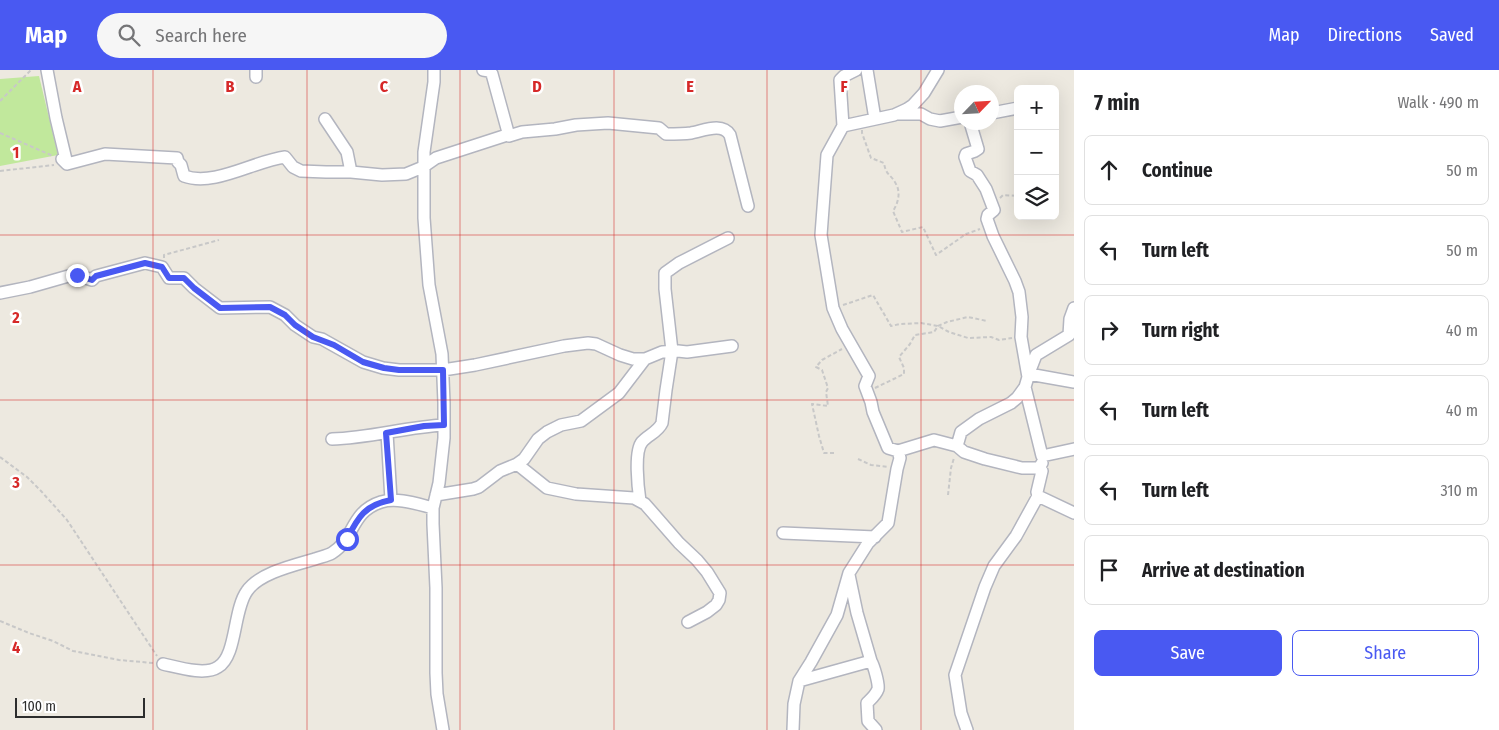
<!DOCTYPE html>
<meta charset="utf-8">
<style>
:root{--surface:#fff;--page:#f6f6f6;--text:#202124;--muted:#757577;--line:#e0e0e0;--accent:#4959f2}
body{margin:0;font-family:"Fira Sans Condensed",sans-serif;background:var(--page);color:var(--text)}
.controls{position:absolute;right:15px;top:15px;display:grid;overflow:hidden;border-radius:8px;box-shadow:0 5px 20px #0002}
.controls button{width:45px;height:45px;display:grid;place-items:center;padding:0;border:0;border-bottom:1px solid var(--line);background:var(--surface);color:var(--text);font:25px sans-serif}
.compass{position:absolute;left:954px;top:15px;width:45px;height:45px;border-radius:50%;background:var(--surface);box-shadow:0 5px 20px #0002;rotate:65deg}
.scale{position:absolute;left:15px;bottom:12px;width:130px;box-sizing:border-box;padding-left:5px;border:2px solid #2d2d2d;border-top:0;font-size:14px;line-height:18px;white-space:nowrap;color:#2d2d2d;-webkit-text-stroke:4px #fff;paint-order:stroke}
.stop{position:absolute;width:15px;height:15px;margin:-11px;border:4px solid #4959f2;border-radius:50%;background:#fff}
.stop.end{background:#4959f2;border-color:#fff;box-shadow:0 1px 5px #0008}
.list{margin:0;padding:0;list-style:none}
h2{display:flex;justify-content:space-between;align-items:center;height:65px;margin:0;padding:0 20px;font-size:21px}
h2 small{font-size:16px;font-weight:400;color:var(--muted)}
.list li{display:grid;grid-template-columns:32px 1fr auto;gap:15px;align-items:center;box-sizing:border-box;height:70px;margin:0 10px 10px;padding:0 10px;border:1px solid var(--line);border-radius:8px}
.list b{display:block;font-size:19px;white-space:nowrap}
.list em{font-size:16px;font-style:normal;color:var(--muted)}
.actions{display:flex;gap:10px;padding:15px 20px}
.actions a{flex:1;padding:11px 0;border:1px solid var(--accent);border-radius:8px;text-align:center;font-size:18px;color:var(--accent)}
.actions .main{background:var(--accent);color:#fff}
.icon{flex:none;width:28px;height:28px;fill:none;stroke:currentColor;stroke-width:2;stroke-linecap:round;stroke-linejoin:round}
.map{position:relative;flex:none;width:1074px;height:660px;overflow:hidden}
header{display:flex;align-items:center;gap:30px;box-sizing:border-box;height:70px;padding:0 25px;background:var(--accent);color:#fff}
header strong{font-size:24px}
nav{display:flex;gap:28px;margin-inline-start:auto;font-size:18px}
.search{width:350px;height:45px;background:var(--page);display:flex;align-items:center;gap:12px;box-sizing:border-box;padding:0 18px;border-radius:28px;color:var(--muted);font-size:19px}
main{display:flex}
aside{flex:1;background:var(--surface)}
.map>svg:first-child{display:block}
.pitch{fill:#c1e89c}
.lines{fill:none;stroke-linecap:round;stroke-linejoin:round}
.minor-casing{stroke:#b3b5bf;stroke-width:14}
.path{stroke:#c8c8c8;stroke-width:2;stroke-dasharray:4 2.5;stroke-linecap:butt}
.minor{stroke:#fff;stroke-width:11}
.route{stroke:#4959f2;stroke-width:6}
.grid{fill:none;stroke:#d62828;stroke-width:1;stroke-opacity:0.55}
.grid-label{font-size:16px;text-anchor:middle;font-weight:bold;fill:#d62828;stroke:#fff;stroke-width:5;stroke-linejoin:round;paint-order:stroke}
</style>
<header>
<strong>Map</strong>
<div class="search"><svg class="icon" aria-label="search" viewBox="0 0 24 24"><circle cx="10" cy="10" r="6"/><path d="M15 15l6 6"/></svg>Search here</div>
<nav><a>Map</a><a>Directions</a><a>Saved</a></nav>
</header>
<main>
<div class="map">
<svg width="1074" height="660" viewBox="0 0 1074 660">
<rect width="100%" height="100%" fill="#ede9e0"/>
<path class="pitch" d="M39 6 58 85 0 96V9Z"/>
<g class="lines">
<defs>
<path id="minor" d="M47 0 56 48 67 94
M434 0V12L424 82V148L429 215 442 284 444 333V368L439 413 433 438V454L436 518V603L437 624 443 660
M483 0 489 1 492 4 509 66
M867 0 875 49
M256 7V0
M992 43 1018 38
M900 44H921L930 49 940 51 962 47
M325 49 347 82 351 102
M970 52 978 79 975 81 966 84 965 87 970 101 977 105 986 119 994 140 988 145 987 149 993 166 1015 211 1019 222 1022 247 1021 267 1028 307 1025 317 1042 386 1074 379
M843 56 894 45 907 39 913 35 924 23 938 0
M62 89 67 94 105 84 177 88 178 92 181 95 184 106C214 117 254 91 285 87L293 97 301 101 326 102H351L382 105 406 104 423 97 436 88 507 65 509 66 522 62 555 59 576 55 608 53 659 58 666 64C675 64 683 64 691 63 703 61 722 52 730 65L748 136
M0 223 30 217 72 205H77L92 210 96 206 145 193 162 197 169 208H184L194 218 220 238 270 237 285 245 295 255 313 267 322 269 363 292 383 298 399 300H443L475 295 564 276 588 273 596 274 620 285 633 289H645
M1029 303 1036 285 1069 265 1070 249 1074 238
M1029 304 1074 312
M387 363 391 430
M332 369C370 368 406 357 444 355
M957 376 961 362 979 349 1011 333 1017 328 1025 317
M898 381 934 370 957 376 964 382 985 389 1022 398H1039
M1042 393 1039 398 1042 401 1037 422 1038 426 1074 443
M517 394 547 418 576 424 634 428 645 434 679 473 697 490 707 502 720 523 719 530 716 535 707 542 688 552
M436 425 473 419 479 417 500 401 517 394 524 389 538 369 547 362 561 355 581 351 619 323 645 289 662 282 678 281 687 282 732 276
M640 431C638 418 634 381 642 372 648 365 658 362 662 353L666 320 672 281 665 219V203L679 193 728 168
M783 463 875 467
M849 505 857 543 871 591C874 596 879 614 878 619 876 625 871 629 867 633L868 651 876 660
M163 594C177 597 205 606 218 597 237 586 233 540 247 521 259 503 295 495 315 489 320 487 327 486 332 483 355 469 350 442 381 432 397 427 417 434 433 438
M799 611 871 591
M793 660 794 634 799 611 811 592 837 545 849 503 868 473 888 453 897 399 900 388 898 381 888 378 873 342 871 332 865 316 869 306 842 259 833 238 821 165 827 85 843 56 840 10 844 6 856 0
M967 660 961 643 955 605 985 517 994 496 1016 466 1038 426"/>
</defs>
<use href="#minor" class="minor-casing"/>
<path class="path" d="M0 31 31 0
M862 60V63L871 88 884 93C886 106 891 104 896 114 901 123 898 133 893 141L902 162 923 157 936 185 966 164 980 159
M0 63 53 86
M0 101 54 95
M1000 128 1003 125 1018 126
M164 188V185L219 170
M843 235 873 225 891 256 900 254 921 253 938 256 949 262 968 268 991 267 999 270 1012 268
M875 318 904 304V298L899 287 910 274 915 265 934 262 938 256 947 252 968 247 987 251
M834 383H824L819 366 812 334 828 336 826 322 828 318 822 300 816 297 822 290 842 279
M0 387 27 407 41 421 67 450 157 586
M858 389 871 395 889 397
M948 425 951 398 954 388
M0 551 29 563 53 571 73 581 119 590 153 593"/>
<use href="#minor" class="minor"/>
</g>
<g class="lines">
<path class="route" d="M77 205 92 210 96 206 145 193 162 197 169 208H184L194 218 220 238 270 237 285 245 295 255 313 267 334 275 363 292 384 298 399 300H443L444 355 424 356 386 363 391 430C365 435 358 447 347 469"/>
</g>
<path class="grid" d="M153 0V660M307 0V660M460 0V660M614 0V660M767 0V660M921 0V660M0 165H1074M0 330H1074M0 495H1074"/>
<g class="grid-label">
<text x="77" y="22">A</text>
<text x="230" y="22">B</text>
<text x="384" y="22">C</text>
<text x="537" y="22">D</text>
<text x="690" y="22">E</text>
<text x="844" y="22">F</text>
<text x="16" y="88">1</text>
<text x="16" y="253">2</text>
<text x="16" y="418">3</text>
<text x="16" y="583">4</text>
</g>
</svg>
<div class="controls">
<button>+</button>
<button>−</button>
<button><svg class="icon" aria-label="layers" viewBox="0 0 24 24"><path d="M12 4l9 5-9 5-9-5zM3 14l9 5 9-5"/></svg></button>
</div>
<svg class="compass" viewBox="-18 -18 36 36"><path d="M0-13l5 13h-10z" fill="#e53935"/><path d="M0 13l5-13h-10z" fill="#757577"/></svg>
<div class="scale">100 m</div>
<div class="stop" style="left:347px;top:469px"></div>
<div class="stop end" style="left:77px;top:205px"></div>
</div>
<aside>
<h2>7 min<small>Walk · 490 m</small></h2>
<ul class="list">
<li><svg class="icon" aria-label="ahead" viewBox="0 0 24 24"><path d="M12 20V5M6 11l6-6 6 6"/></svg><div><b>Continue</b></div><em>50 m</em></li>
<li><svg class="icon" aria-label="left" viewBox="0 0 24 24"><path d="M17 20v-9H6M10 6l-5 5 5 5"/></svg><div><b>Turn left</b></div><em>50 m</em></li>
<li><svg class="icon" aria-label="right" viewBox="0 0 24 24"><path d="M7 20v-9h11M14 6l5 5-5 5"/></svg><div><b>Turn right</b></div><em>40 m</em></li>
<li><svg class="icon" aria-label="left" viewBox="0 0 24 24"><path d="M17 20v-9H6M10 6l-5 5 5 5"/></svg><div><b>Turn left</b></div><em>40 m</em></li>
<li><svg class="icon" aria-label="left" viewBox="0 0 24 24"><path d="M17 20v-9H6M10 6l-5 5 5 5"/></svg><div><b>Turn left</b></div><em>310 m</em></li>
<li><svg class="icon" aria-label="arrive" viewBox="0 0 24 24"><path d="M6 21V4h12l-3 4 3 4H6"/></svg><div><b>Arrive at destination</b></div></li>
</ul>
<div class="actions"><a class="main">Save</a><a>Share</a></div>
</aside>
</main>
